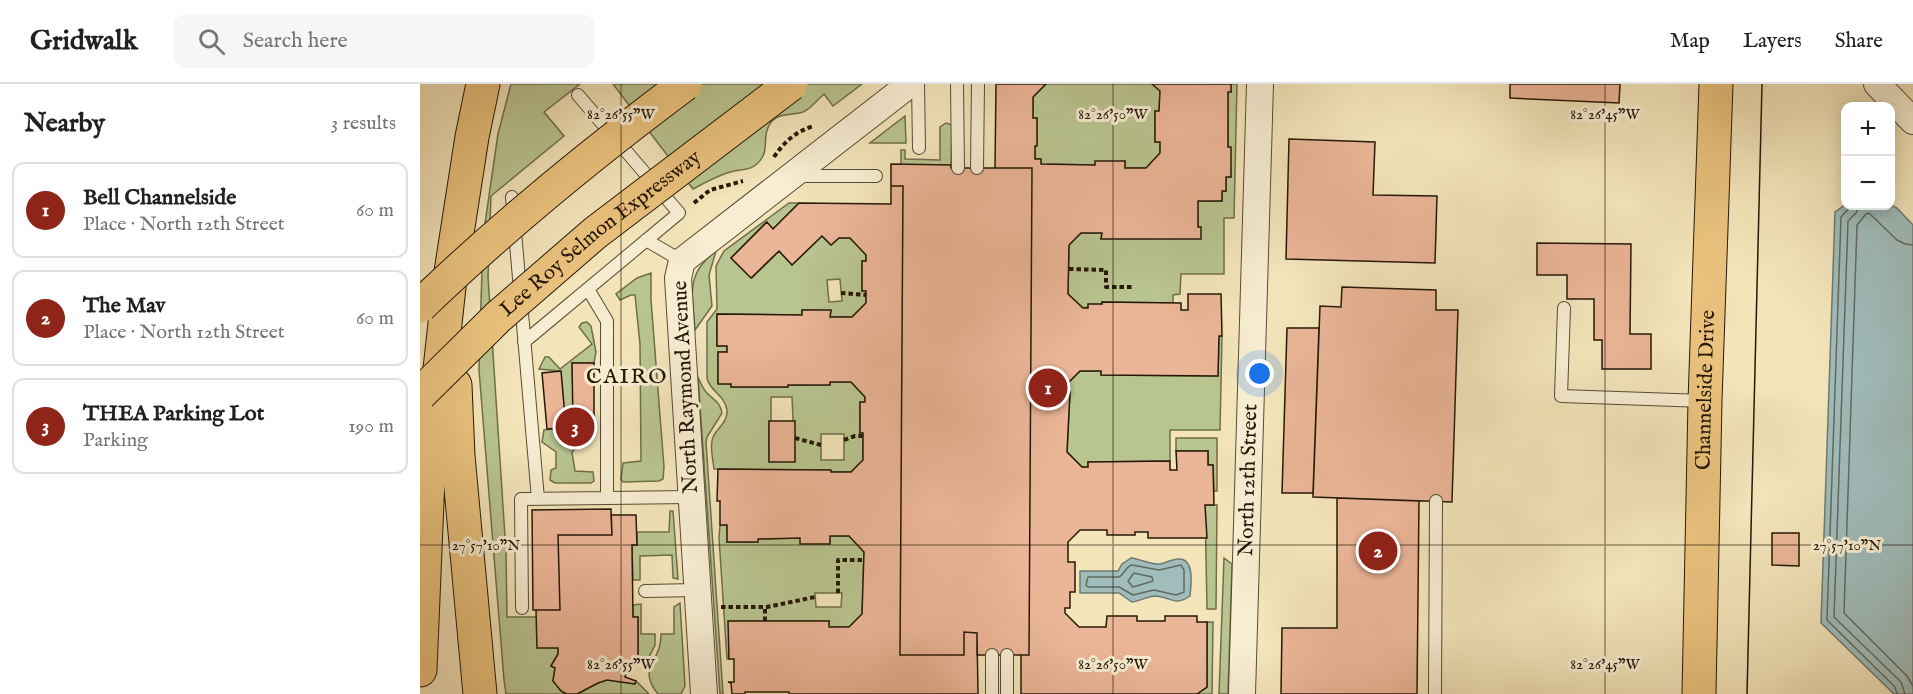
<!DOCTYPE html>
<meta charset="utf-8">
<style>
:root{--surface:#fff;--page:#f6f6f6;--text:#202124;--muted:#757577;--line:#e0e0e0;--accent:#8f2418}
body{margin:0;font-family:"IM FELL English",serif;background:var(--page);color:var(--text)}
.controls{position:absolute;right:18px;top:18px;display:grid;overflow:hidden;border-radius:12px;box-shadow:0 3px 15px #0003}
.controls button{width:54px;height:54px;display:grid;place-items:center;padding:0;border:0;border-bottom:2px solid var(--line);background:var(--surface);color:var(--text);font:30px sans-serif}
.you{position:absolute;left:840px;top:290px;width:21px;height:21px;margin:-15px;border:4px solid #fff;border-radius:50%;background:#1a73e8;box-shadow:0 0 0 9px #1a73e833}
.badge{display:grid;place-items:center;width:39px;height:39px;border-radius:50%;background:var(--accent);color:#fff;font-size:20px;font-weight:700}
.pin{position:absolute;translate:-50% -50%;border:3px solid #fff;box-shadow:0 2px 6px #0006}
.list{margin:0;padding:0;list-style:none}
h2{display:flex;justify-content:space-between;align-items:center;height:78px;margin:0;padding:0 24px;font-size:26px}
h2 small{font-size:20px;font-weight:400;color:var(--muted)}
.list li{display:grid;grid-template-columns:39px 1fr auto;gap:18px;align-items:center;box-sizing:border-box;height:96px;margin:0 12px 12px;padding:0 12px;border:2px solid var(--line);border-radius:12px}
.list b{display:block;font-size:22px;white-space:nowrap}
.list p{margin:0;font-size:20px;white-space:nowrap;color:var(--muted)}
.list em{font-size:20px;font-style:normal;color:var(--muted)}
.icon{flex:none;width:33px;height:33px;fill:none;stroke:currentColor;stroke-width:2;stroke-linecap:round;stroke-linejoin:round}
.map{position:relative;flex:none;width:1493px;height:610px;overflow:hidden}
header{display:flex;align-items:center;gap:36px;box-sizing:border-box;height:84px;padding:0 30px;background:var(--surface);border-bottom:2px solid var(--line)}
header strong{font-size:28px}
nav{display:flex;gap:33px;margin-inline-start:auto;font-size:21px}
.search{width:420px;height:54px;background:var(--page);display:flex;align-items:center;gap:15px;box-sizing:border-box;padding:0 21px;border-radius:12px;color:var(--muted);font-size:22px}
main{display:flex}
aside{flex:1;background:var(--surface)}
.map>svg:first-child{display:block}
.green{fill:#b9c591;stroke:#6f6e4c;stroke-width:1.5;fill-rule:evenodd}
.water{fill:#a0bcbb;stroke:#6f7a73;stroke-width:1.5}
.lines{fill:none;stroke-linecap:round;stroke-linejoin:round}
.shore{stroke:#626a61;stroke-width:1.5}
.building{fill:#ebb598;stroke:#251807;stroke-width:1.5}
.service-casing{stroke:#584b34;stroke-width:14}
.minor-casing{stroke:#584b34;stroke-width:28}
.primary-casing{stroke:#251807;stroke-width:35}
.motorway-casing{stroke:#251807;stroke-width:35}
.path{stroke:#251807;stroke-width:4;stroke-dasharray:4.5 3;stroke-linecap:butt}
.service{stroke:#f7edd2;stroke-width:12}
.minor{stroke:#f7edd2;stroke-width:26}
.primary{stroke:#eac27d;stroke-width:33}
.motorway{stroke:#eac27d;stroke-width:33}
.tram{stroke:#251807;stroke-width:1.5}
.motorway-bridge-casing{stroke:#251807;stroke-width:35;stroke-linecap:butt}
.motorway-bridge{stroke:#eac27d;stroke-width:33}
.ticks{fill:none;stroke:#251807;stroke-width:1.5;stroke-opacity:0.45}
.labels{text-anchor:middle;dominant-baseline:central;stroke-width:6;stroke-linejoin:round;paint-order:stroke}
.street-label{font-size:21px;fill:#251807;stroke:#f7edd2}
.neighbourhood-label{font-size:22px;letter-spacing:1.5px;fill:#251807;stroke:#f7edd2}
.ticks-label{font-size:15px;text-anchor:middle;fill:#251807;stroke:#f7edd2;stroke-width:6;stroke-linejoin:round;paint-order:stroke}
</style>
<header>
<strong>Gridwalk</strong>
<div class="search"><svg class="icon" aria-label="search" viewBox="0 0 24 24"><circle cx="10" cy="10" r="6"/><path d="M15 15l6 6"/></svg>Search here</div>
<nav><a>Map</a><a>Layers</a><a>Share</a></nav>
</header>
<main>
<aside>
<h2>Nearby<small>3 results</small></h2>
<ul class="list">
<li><span class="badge">1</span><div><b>Bell Channelside</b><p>Place · North 12th Street</p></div><em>60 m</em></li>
<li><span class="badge">2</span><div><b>The Mav</b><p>Place · North 12th Street</p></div><em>60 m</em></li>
<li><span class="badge">3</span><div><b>THEA Parking Lot</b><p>Parking</p></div><em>190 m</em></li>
</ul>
</aside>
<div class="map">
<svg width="1493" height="610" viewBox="0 0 1493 610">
<rect width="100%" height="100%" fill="#f3e4ba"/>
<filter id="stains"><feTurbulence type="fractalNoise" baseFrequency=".00333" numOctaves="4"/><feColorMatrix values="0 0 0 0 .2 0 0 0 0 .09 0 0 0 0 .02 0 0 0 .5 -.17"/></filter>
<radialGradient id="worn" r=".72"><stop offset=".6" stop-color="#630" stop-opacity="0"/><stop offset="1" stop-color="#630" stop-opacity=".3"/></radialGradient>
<path class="green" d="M91 0H160L124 28 144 52 71 112 68 193 86 468 87 533H116L138 564V570L131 582 135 584 133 596 141 607 147 610H86L84 596 59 286 63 153 78 50Z
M193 0H442L413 22 404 10C398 15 390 26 383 28 372 32 361 28 352 37 342 48 348 63 343 72 334 89 321 84 307 89 295 93 284 99 273 105Z
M626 0H732L740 7 739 27H735V58H740V69L726 84H705V77L675 81 621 80V75H615V62H617V34H613V13Z
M811 0H817L814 134H804V190H761L760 210 753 211V219L682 218V220L663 224 648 210 649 161 661 149H682L681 154 781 143H778V117H802V107H806V93H811L808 63V8H811Z
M485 32 486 59H450Z
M526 39 532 41 531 81H481V66H485V75L520 76V43Z
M369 119H379L353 145 346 138 311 174 332 194 359 167 372 181 402 152 411 161 419 154H430L446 171V177H442V207H446V219L432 233H410L411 227 382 226V231L297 230V262H307V268H298V299L311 300V303H367L368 301H410V298H431L445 313V318H440V349H443V376L431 388H411L410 386 294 385C293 375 289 360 294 351 299 343 308 337 307 326 305 311 290 308 287 294V238L297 225 296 182 304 167ZM420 195 422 217 409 218 407 196ZM351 313H372L375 377H349V338L351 337ZM401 350H424V376H401Z
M296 167 289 191 292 222 275 246C273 211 264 191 296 167Z
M231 189V216L244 383 243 395 239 397 203 398 201 395 203 379 221 377 220 260 215 211H211L200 216 196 210 217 194Z
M167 238 171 242 176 268 174 279H152L155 365 152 368 155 387 173 388 174 397 171 399H135L130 396 131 386 136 384V368L122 358 124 346 145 343 140 287 119 285 125 273H129L140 285 172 260 159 243 162 239Z
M799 252H802L800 346H750V377L668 378V383H662L647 368 650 308H646V301L660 287H681V291L798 292Z
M278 293C280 298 283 304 286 308 293 316 300 317 302 329L287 353 286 358 303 610H300Z
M756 354H797V407H794L793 381H788V367H756Z
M785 421H797L796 525H787Z
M250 427H253L258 495 253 494 252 471 220 472V496H213L212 461H217V448H249Z
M300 441H307V458H338V455L380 454 410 460V452H429L444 468 442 530 429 543H409V537H309V575H307L299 454ZM395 509H422L421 523H396Z
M804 474 812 480 808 610H799Z
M260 519 265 602 261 610H238C216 583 242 578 241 550H254V523Z
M221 520V550H235V561L229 573 218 577V533H213V521Z
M787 538H793L792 610H777L787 603Z
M187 596 215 600 216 597 229 610H158L178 599Z"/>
<path class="water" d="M1425 121H1471L1477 124 1493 141V610H1474L1401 539 1415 128Z
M711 474C721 475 730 481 740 480 746 479 752 475 759 475 775 475 771 501 770 512 754 523 752 513 736 512 728 512 720 517 712 518L699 509H660V487H698L702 480Z"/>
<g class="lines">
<path class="shore" d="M1431 122 1421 133 1407 536 1475 603 1477 610
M1439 122 1436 129 1428 137 1414 533 1481 598 1485 610
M1493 161 1485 160 1477 156 1449 129 1446 130 1437 141 1424 529 1487 592 1493 602
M712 481 739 486 761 481 764 486V508L756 511 734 506 713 511 699 503H668L666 501 668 493H699C705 490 705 483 712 481Z
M714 489 732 493 733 497 713 503 708 497Z"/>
</g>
<path class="building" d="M576 0H626L613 13V34H617V62H615V75H621V80L675 81V77H705V84H726L740 69V58H735V27H739L740 7 732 0H811V8H808V63H811V93H806V107H802V117H778V143H781V155H681L682 149H661L649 161 648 210 663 224H668V220H682V218L761 219V226H768V210H801L802 252H799L798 292 681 291V287H660L646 301V308H650L647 368 662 383H668V378L750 377V386H757L756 367H788V381H793L794 421H785L787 454H728V448H715V451H687V446H660L648 458V478H655V508H650V524H645V529L659 543H686L687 532H717V537H745V532H777V538H787V603L777 610H601V571H609L612 84H575Z
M1090 0H1200L1199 19 1090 14Z
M869 55 955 58 953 111 1017 112 1015 179 866 175Z
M471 80 531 81V84H612L609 571H557V549L544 548V571H480L483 102H471Z
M471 102H483L480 571H544V548L557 549 558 610H369V608H325V610H312L311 599 308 598H314V575H309L308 537H409V543H429L442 530 444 468 429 452H410V460H380V454L338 455V458H307V441H300V417H297L298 385 411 386V388H431L443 376V349H440V318H445V313L431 298H410V301H368V303H311V300H298V268H307V262H297V230L382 231V226H411L410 233H432L446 219V207H442V177H446V171L430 154H419L411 161 402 152 372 181 359 167 331 194 311 174 347 138 353 145 379 119 471 120Z
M1117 159 1211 160 1210 250H1231V285H1182V256H1174V215H1147V191H1117Z
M922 203 1016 206V226H1038L1032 418 893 413 900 222 921 223Z
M867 244H899L893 409H862Z
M152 279H174V338H153Z
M141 287 146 344 127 345 122 289Z
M349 337H375V378H349Z
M917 414 999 417 997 610H861L862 544H917Z
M191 425 192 451H138L140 526H113L112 426Z
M191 431H216L217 461H212L213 533H218V577H205L207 585 205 593 216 597 215 600 187 596 178 599 157 610H147L141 607 133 597 135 584 131 582 138 570V564H117L116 526H140L138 451H192Z
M1352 449H1379V482L1352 481Z"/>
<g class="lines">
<defs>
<path id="service" d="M498 0 499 64
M537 0 538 84
M557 84 558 0
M376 92H456
M92 113 118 415
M226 156 262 177
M168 205 187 237V414
M1144 224 1141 312 1284 317
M104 258 259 129 158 11
M225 507 277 506
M102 524 101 415 271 413
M572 571V610
M587 571V610
M1015 610 1016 417"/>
<g id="minor">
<path d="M1457 0 1493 37"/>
<path d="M284 610 258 194 262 177 490 0"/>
<path id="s1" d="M822 610 840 0"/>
</g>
<g id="primary">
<path id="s2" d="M1279 610 1285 317 1296 0"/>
</g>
<path id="motorway" d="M35 301 38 372 60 610
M0 586 8 394 30 194 52 53 63 0"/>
</defs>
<use href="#service" class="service-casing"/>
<use href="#minor" class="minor-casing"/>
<use href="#primary" class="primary-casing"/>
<use href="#motorway" class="motorway-casing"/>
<path class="path" d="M354 73C364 58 376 47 394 42
M274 119 290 106 323 97
M649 185 686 186V203H714
M421 209 446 211
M375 354 401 361
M424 356 435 352H443
M418 509V476H444
M301 523H347L395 513
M345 537V523"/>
<use href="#service" class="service"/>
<use href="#minor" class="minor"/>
<use href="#primary" class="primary"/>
<use href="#motorway" class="motorway"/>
<path class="tram" d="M1327 610 1342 0"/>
<defs>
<g id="motorway-bridge">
<path d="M0 222C82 143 174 68 265 0"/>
<path id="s3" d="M0 310 78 233 175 149 371 0"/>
</g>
</defs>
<use href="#motorway-bridge" class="motorway-bridge-casing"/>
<use href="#motorway-bridge" class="motorway-bridge"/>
</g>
<path class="ticks" d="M201 0V610M693 0V610M1185 0V610M0 461H1493"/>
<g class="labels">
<g class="street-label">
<text stroke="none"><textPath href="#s3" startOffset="242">Lee Roy Selmon Expressway</textPath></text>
<text transform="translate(266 303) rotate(-93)">North Raymond Avenue</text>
<text stroke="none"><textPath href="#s2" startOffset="304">Channelside Drive</textPath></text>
<text stroke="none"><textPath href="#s1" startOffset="214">North 12th Street</textPath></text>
</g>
<g class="neighbourhood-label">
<text x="207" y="293">CAIRO</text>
</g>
</g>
<g class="ticks-label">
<text x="201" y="35">82°26'55"W</text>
<text x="693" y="35">82°26'50"W</text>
<text x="1185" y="35">82°26'45"W</text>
<text x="66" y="466">27°57'10"N</text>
<text x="1427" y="466">27°57'10"N</text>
<text x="201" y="585">82°26'55"W</text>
<text x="693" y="585">82°26'50"W</text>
<text x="1185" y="585">82°26'45"W</text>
</g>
<rect width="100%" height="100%" filter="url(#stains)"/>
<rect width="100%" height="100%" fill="url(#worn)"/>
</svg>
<div class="controls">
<button>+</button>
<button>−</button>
</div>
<div class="you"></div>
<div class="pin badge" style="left:628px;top:304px">1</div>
<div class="pin badge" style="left:958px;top:467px">2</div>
<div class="pin badge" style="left:155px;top:343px">3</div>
</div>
</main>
